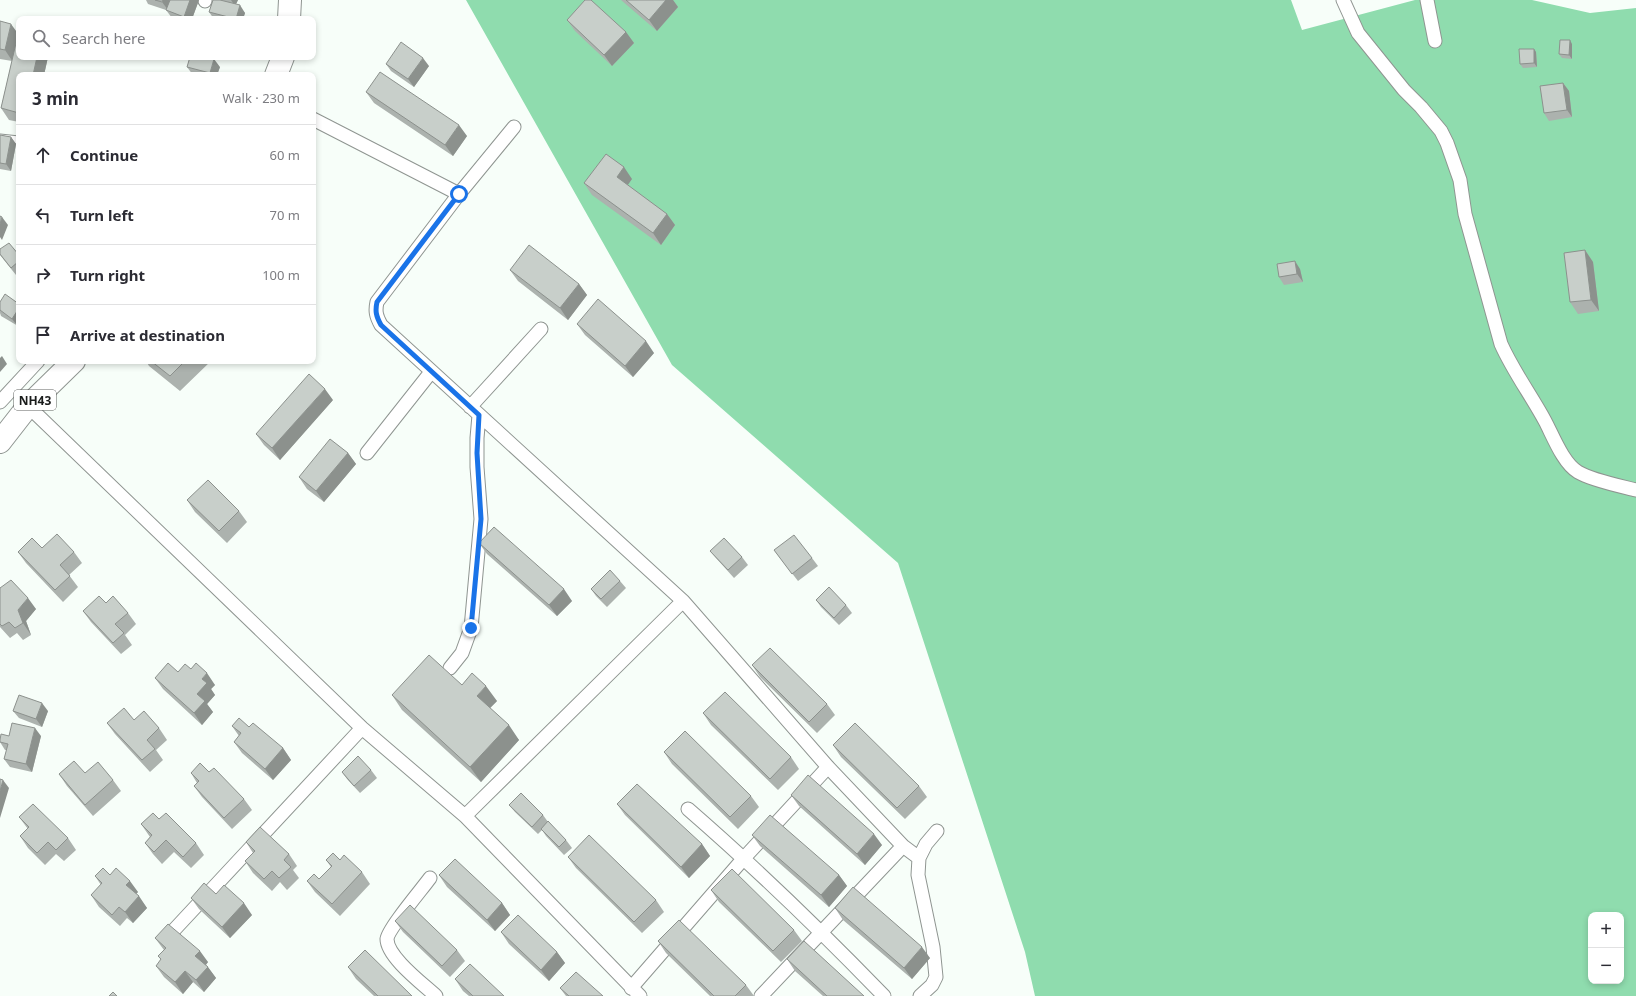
<!DOCTYPE html>
<meta charset="utf-8">
<style>
:root{--surface:#fff;--page:#f2f2f3;--text:#2b2b33;--muted:#7c7c81;--line:#e1e1e2}
body{margin:0;font-family:"Noto Sans",sans-serif;background:var(--page);color:var(--text)}
.controls{position:absolute;right:12px;bottom:12px;display:grid;overflow:hidden;border-radius:8px;box-shadow:0 2px 6px #0003}
.controls button{width:36px;height:36px;display:grid;place-items:center;padding:0;border:0;border-bottom:1px solid var(--line);background:var(--surface);color:var(--text);font:20px sans-serif}
.stop{position:absolute;width:12px;height:12px;margin:-9px;border:3px solid #1a73e8;border-radius:50%;background:#fff}
.stop.end{background:#1a73e8;border-color:#fff;box-shadow:0 1px 4px #0008}
.list{margin:0;padding:0;list-style:none}
h2{display:flex;justify-content:space-between;align-items:center;height:52px;margin:0;padding:0 16px;font-size:17px}
h2 small{font-size:13px;font-weight:400;color:var(--muted)}
.list li{display:grid;grid-template-columns:26px 1fr auto;gap:12px;align-items:center;box-sizing:border-box;height:60px;padding:0 16px;border-top:1px solid var(--line)}
.list b{display:block;font-size:15px;white-space:nowrap}
.list em{font-size:13px;font-style:normal;color:var(--muted)}
.icon{flex:none;width:22px;height:22px;fill:none;stroke:currentColor;stroke-width:2;stroke-linecap:round;stroke-linejoin:round}
.map{position:relative;flex:none;width:1636px;height:996px;overflow:hidden}
.search{position:absolute;background:var(--surface);box-shadow:0 2px 6px #0003;left:16px;top:16px;width:300px;height:44px;display:flex;align-items:center;gap:10px;box-sizing:border-box;padding:0 14px;border-radius:8px;color:var(--muted);font-size:15px}
.panel{position:absolute;background:var(--surface);box-shadow:0 2px 6px #0003;left:16px;top:72px;width:300px;height:292px;border-radius:8px}
.map>svg:first-child{display:block}
.green{fill:#8fdcae;fill-rule:evenodd}
.lines{fill:none;stroke-linecap:round;stroke-linejoin:round}
.service-casing{stroke:#8f9591;stroke-width:9}
.minor-casing{stroke:#8f9591;stroke-width:15}
.trunk-casing{stroke:#8f9591;stroke-width:24}
.service{stroke:#fff;stroke-width:7}
.minor{stroke:#fff;stroke-width:13}
.trunk{stroke:#fff;stroke-width:22}
.wall{fill:#acb2ae}
.shaded-wall{fill:#8c918d}
.building{fill:#c8cfca;stroke:#8c918d}
.route{stroke:#1a73e8;stroke-width:5}
.labels{text-anchor:middle;dominant-baseline:central;stroke-width:4;stroke-linejoin:round;paint-order:stroke}
.shield{fill:#fff;stroke:#5f605f;stroke-width:1}
.shield-label{font-size:12px;font-weight:bold;fill:#1a1c1b}
</style>
<div class="map">
<svg width="1636" height="996" viewBox="0 0 1636 996">
<rect width="100%" height="100%" fill="#f7fef9"/>
<path class="green" d="M466 0H1291L1302 30 1415 0H1532L1590 13 1636 8V996H1035L1025 952 898 563 672 365ZM1591 915H1621V981H1591Z"/>
<g class="lines">
<defs>
<path id="service" d="M0 138 19 140"/>
<path id="minor" d="M1343 0 1358 33 1404 90 1421 107 1441 131 1447 143 1460 180 1465 214 1501 344C1513 371 1531 395 1545 421 1553 436 1563 463 1578 472 1591 480 1620 486 1636 490
M1427 0 1435 41
M205 1V0
M313 119 459 194 377 302C375 311 376 316 381 325L683 601 828 767 903 846 919 858
M459 194 514 127
M0 402 38 361
M28 406 362 728 465 816 640 996
M470 407 541 329
M367 453 431 372
M450 668 462 653 471 628 481 519 477 467V438L479 415
M688 809C756 868 821 931 884 996
M465 816 683 601
M430 878C422 889 388 929 387 939 387 957 423 984 436 996
M174 930 362 728
M631 988 744 858 828 767
M761 996 903 846
M920 996 932 985 936 977 933 947 918 875 919 858 926 844 937 831"/>
<path id="trunk" d="M289 19 290 0
M276 75 283 57
M0 442 28 406 74 361"/>
</defs>
<use href="#service" class="service-casing"/>
<use href="#minor" class="minor-casing"/>
<use href="#trunk" class="trunk-casing"/>
<use href="#service" class="service"/>
<use href="#minor" class="minor"/>
<use href="#trunk" class="trunk"/>
</g>
<path class="wall" d="M146 0H199L192 19H175L172 18 166 10 148 4Z
M213 0H238L236 4 245 13 243 19H214L209 12Z
M621 0H673L678 7 657 31Z
M567 20 626 32 634 43 612 66 575 31Z
M0 21 18 34 19 57H48L44 75H19V122L9 120 1 108 12 61 0 59Z
M1572 44V59L1562 58 1559 54Z
M1534 49 1536 52 1537 67 1523 68 1520 64Z
M386 64 429 66 414 87 391 71Z
M187 67H220L217 75H193Z
M1563 83 1569 91 1572 117 1549 121 1544 113Z
M366 92 467 136 453 156 374 103Z
M0 135 11 137 16 144 11 171 0 169Z
M632 179 627 185 667 214 675 225 661 245 592 195 584 183Z
M1585 250 1593 262 1599 311 1578 314 1570 302Z
M0 255H19V273L16 275Z
M1300 269 1303 282 1284 285 1279 277Z
M510 270 579 284 587 295 568 320 518 281Z
M0 302 19 304 18 326 1 316 0 313Z
M577 324 654 353 633 377 585 335Z
M146 361H211L180 391 149 366Z
M333 400 280 460 264 445 256 434Z
M348 453 356 464 324 502 307 489 299 477Z
M187 500 239 511 247 522 227 543 195 512Z
M479 543 572 601 557 616 487 554Z
M42 548 74 552 82 563 69 575 78 587 63 602 26 563 18 552Z
M774 550 812 558 818 566 798 581Z
M710 551 742 557 748 565 734 578 716 558Z
M620 581 626 588 607 607 596 596 591 589Z
M0 588 36 609 26 621 31 635 23 640 17 633 10 638 0 627Z
M816 600 846 605 852 613 839 625 821 607Z
M106 603 128 613 136 624 125 635 132 645 121 654 91 622 83 611Z
M752 665 827 704 835 715 817 733 760 677Z
M191 669 215 685 211 689 215 695 207 704 213 712 202 725 163 689 155 678Z
M462 685 497 701 490 708 519 740 481 782 402 710 392 695Z
M13 711H48L42 727 19 718Z
M703 713 791 757 799 769 778 790 711 725Z
M134 720 159 728 167 740 156 750 163 760 150 772 115 734 107 723Z
M232 726 249 727 283 748 291 760 273 780 242 753 234 742 239 736Z
M9 736H41L32 772 10 767 4 759 7 750H5L0 742V740Z
M833 745 919 786 927 797 905 819 841 757Z
M664 752 751 796 759 807 738 829 672 764Z
M371 770 377 778 360 793 347 779 342 772Z
M85 773 113 780 121 791 93 816 67 786 59 774Z
M191 773 244 799 252 810 232 829 202 797 194 786 197 783Z
M791 795 882 845 865 865 799 806Z
M617 804 702 844 710 856 689 878 625 815Z
M509 805 543 815 548 822 566 840 572 848 564 855 546 836 542 830 538 834 515 812Z
M19 817 68 838 76 850 64 861 56 854 45 865 28 848 20 836 28 829Z
M159 819 196 843 204 855 191 868 174 852 162 864 153 854 145 843 150 837 141 824Z
M752 835 839 875 847 886 829 907 760 846Z
M246 842 289 854 297 866 293 870 299 878 287 890 280 882 272 891 253 873 245 861 253 853Z
M568 857 656 900 664 912 642 933 576 868Z
M326 860H340L362 872 370 884 340 916 315 892 307 881 319 879 331 867Z
M110 875 138 892 136 894 147 908 133 923 127 918 120 926 99 907 91 895 101 885 95 876Z
M439 875 502 903 510 915 495 931 447 887Z
M711 890 794 930 802 941 781 962 719 902Z
M216 894 252 915 230 938 199 909 191 898Z
M835 908 930 958 912 979 843 920Z
M395 921 457 950 465 961 450 977 403 932Z
M501 932 557 952 565 963 549 981 509 944Z
M155 938 208 962 206 965 216 978 204 992 193 982 183 994 164 977 156 966 161 960 158 956 164 950Z
M658 941 746 985 754 996H710L666 953Z
M787 959 864 996H823L795 971Z
M348 967 412 996H374L356 979Z
M455 979 504 996H469L463 991Z
M560 988 603 996H566Z"/>
<path class="shaded-wall" d="M163 0H171L168 10 162 2Z
M190 0H199L192 19H186L184 17Z
M231 0H238L235 6Z
M666 0H673L678 7 657 31 649 20Z
M240 5 245 13 243 19H236Z
M11 24 19 35 13 62 5 50Z
M626 32 634 43 612 66 604 55Z
M1570 40 1572 44V59L1569 55Z
M1534 49 1536 52 1537 67 1534 63Z
M37 57H48L44 75H33Z
M423 58 429 66 414 87 408 79Z
M214 59 220 67 217 75H212L210 73Z
M1563 83 1569 91 1572 117 1567 110Z
M459 125 467 136 453 156 445 145Z
M11 137 16 144 11 171 6 164Z
M624 167 632 179 625 189 617 177Z
M667 214 675 225 661 245 653 233Z
M2 217 8 225 2 240 0 237V224Z
M1585 250 1593 262 1599 311 1591 300Z
M1295 261 1300 269 1303 282 1297 274Z
M579 284 587 295 568 320 560 308Z
M19 308V324L18 326 12 319Z
M646 341 654 353 633 377 625 366Z
M2 356 7 364 0 372V358Z
M325 389 333 400 280 460 272 448Z
M348 453 356 464 324 502 316 491Z
M564 589 572 601 557 616 549 605Z
M28 598 36 609 26 621 31 635 23 623 18 610Z
M207 673 215 685 211 689 215 695 207 704 213 712 202 725 194 713 197 694 202 679Z
M486 686 497 701 487 711 477 696Z
M42 703 48 711 42 727 36 719Z
M509 725 519 740 481 782 470 767Z
M35 728 41 736 32 772 26 764Z
M283 748 291 760 273 780 265 769Z
M3 780 9 788 0 818V791Z
M874 834 882 845 865 865 857 854Z
M702 844 710 856 689 878 681 867Z
M839 875 847 886 829 907 821 895Z
M130 881 138 892 134 896 126 885Z
M139 896 147 908 133 923 125 912Z
M244 903 252 915 230 938 222 927Z
M502 903 510 915 495 931 487 920Z
M922 947 930 958 912 979 904 968Z
M200 951 208 962 203 968 195 956Z
M557 952 565 963 549 981 541 970Z
M208 967 216 978 204 992 196 980Z
M185 971 193 982 183 994 175 982Z"/>
<path class="building" d="M155 0H163L162 2Z
M170 0H190L184 17 166 10Z
M213 0H220L240 5 236 19 209 12Z
M585 0H591L626 32 604 55 567 20Z
M626 0H666L649 20Z
M0 21 11 24 5 50 0 49Z
M19 30V57H37L33 75H19V113L1 108Z
M1560 40H1570L1569 55 1559 54Z
M401 42 423 58 408 79 386 64Z
M1519 49H1534V63L1520 64Z
M190 57H206L214 59 210 73 187 67Z
M380 72 459 125 445 145 366 92Z
M1563 83 1567 110 1544 113 1540 86Z
M0 135 11 137 6 164 0 163Z
M606 154 624 167 617 177 667 214 653 233 584 183Z
M0 216 2 217 0 224Z
M9 243 19 255V261L11 268 0 254V249Z
M529 245 579 284 560 308 510 270Z
M1585 250 1591 300 1570 302 1564 253Z
M1295 261 1297 274 1279 277 1277 264Z
M5 294 19 304V308L12 319 0 310V302Z
M598 299 646 341 625 366 577 324Z
M151 361H185L170 376Z
M309 374 325 389 272 448 256 434Z
M330 439 348 453 316 491 299 477Z
M208 480 239 511 219 531 187 500Z
M494 527 564 589 549 605 479 543Z
M57 534 74 552 60 565 70 576 55 590 18 552 32 538 42 548Z
M794 535 812 558 792 574 774 550Z
M724 538 742 557 728 570 710 551Z
M610 570 620 581 601 599 591 589Z
M11 580 28 598 18 610 23 623 15 628 9 622 2 626 0 624V588Z
M829 587 846 605 834 618 816 600Z
M99 596 106 603 113 596 128 613 115 624 124 633 113 643 83 611Z
M770 648 827 704 809 722 752 665Z
M429 655 462 685 472 673 486 686 477 696 509 725 470 767 392 695Z
M168 663 178 672 185 664 191 669 196 663 207 673 202 679 207 683 197 694 205 701 194 713 155 678Z
M725 692 791 757 770 779 703 713Z
M19 695 42 703 36 719 13 711Z
M124 708 134 720 144 711 159 728 147 740 155 749 142 760 107 723Z
M239 718 249 727 253 723 283 748 265 769 234 742 241 733 232 726Z
M12 723 35 728 26 764 4 759 8 744 0 742V740L1 734 9 736Z
M855 723 919 786 897 808 833 745Z
M685 731 751 796 730 817 664 752Z
M358 756 371 770 354 786 342 772Z
M74 761 85 773 98 762 113 780 85 805 59 774Z
M200 763 209 772 214 768 244 799 224 818 194 786 199 781 191 773Z
M808 775 874 834 857 854 791 795Z
M0 779 3 780 0 791Z
M637 784 702 844 681 867 617 804Z
M521 793 543 815 532 827 509 805Z
M33 804 68 838 56 850 48 842 37 853 20 836 29 827 19 817Z
M153 813 159 819 166 813 196 843 183 857 166 840 154 852 145 843 152 835 141 824Z
M770 815 839 875 821 895 752 835Z
M548 821 566 840 559 847 541 829Z
M260 827 289 854 284 860 291 867 279 878 272 871 264 879 245 861 255 851 246 842Z
M589 835 656 900 634 922 568 857Z
M333 853 340 860 344 855 362 872 332 904 307 881 314 874 319 879 332 866 326 860Z
M455 859 502 903 487 920 439 875Z
M103 868 110 875 116 868 130 881 126 885 139 896 125 912 119 907 112 915 91 895 102 883 95 876Z
M732 869 794 930 773 951 711 890Z
M204 883 216 894 224 885 244 903 222 927 191 898Z
M853 887 922 947 904 968 835 908Z
M410 905 457 950 442 966 395 921Z
M518 915 557 952 541 970 501 932Z
M679 920 746 985 735 996H714L658 941Z
M168 924 200 951 195 956 208 967 196 980 185 971 175 982 156 966 161 959 158 956 166 948 155 938Z
M804 941 864 996H827L787 959Z
M365 950 412 996H378L348 967Z
M470 964 504 996H473L455 979Z
M576 972 603 996H569L560 988Z
M113 992 117 996H109Z"/>
<g class="lines">
<path class="route" d="M459 194 377 302C375 311 376 316 381 325L479 415 477 453 481 519 471 628"/>
</g>
<g class="labels">
<rect class="shield" x="14" y="390" width="42" height="20" rx="3"/>
<g class="shield-label">
<text x="35" y="400">NH43</text>
</g>
</g>
</svg>
<div class="controls">
<button>+</button>
<button>−</button>
</div>
<div class="stop" style="left:459px;top:194px"></div>
<div class="stop end" style="left:471px;top:628px"></div>
<div class="search"><svg class="icon" aria-label="search" viewBox="0 0 24 24"><circle cx="10" cy="10" r="6"/><path d="M15 15l6 6"/></svg>Search here</div>
<section class="panel">
<h2>3 min<small>Walk · 230 m</small></h2>
<ul class="list">
<li><svg class="icon" aria-label="ahead" viewBox="0 0 24 24"><path d="M12 20V5M6 11l6-6 6 6"/></svg><div><b>Continue</b></div><em>60 m</em></li>
<li><svg class="icon" aria-label="left" viewBox="0 0 24 24"><path d="M17 20v-9H6M10 6l-5 5 5 5"/></svg><div><b>Turn left</b></div><em>70 m</em></li>
<li><svg class="icon" aria-label="right" viewBox="0 0 24 24"><path d="M7 20v-9h11M14 6l5 5-5 5"/></svg><div><b>Turn right</b></div><em>100 m</em></li>
<li><svg class="icon" aria-label="arrive" viewBox="0 0 24 24"><path d="M6 21V4h12l-3 4 3 4H6"/></svg><div><b>Arrive at destination</b></div></li>
</ul>
</section>
</div>
